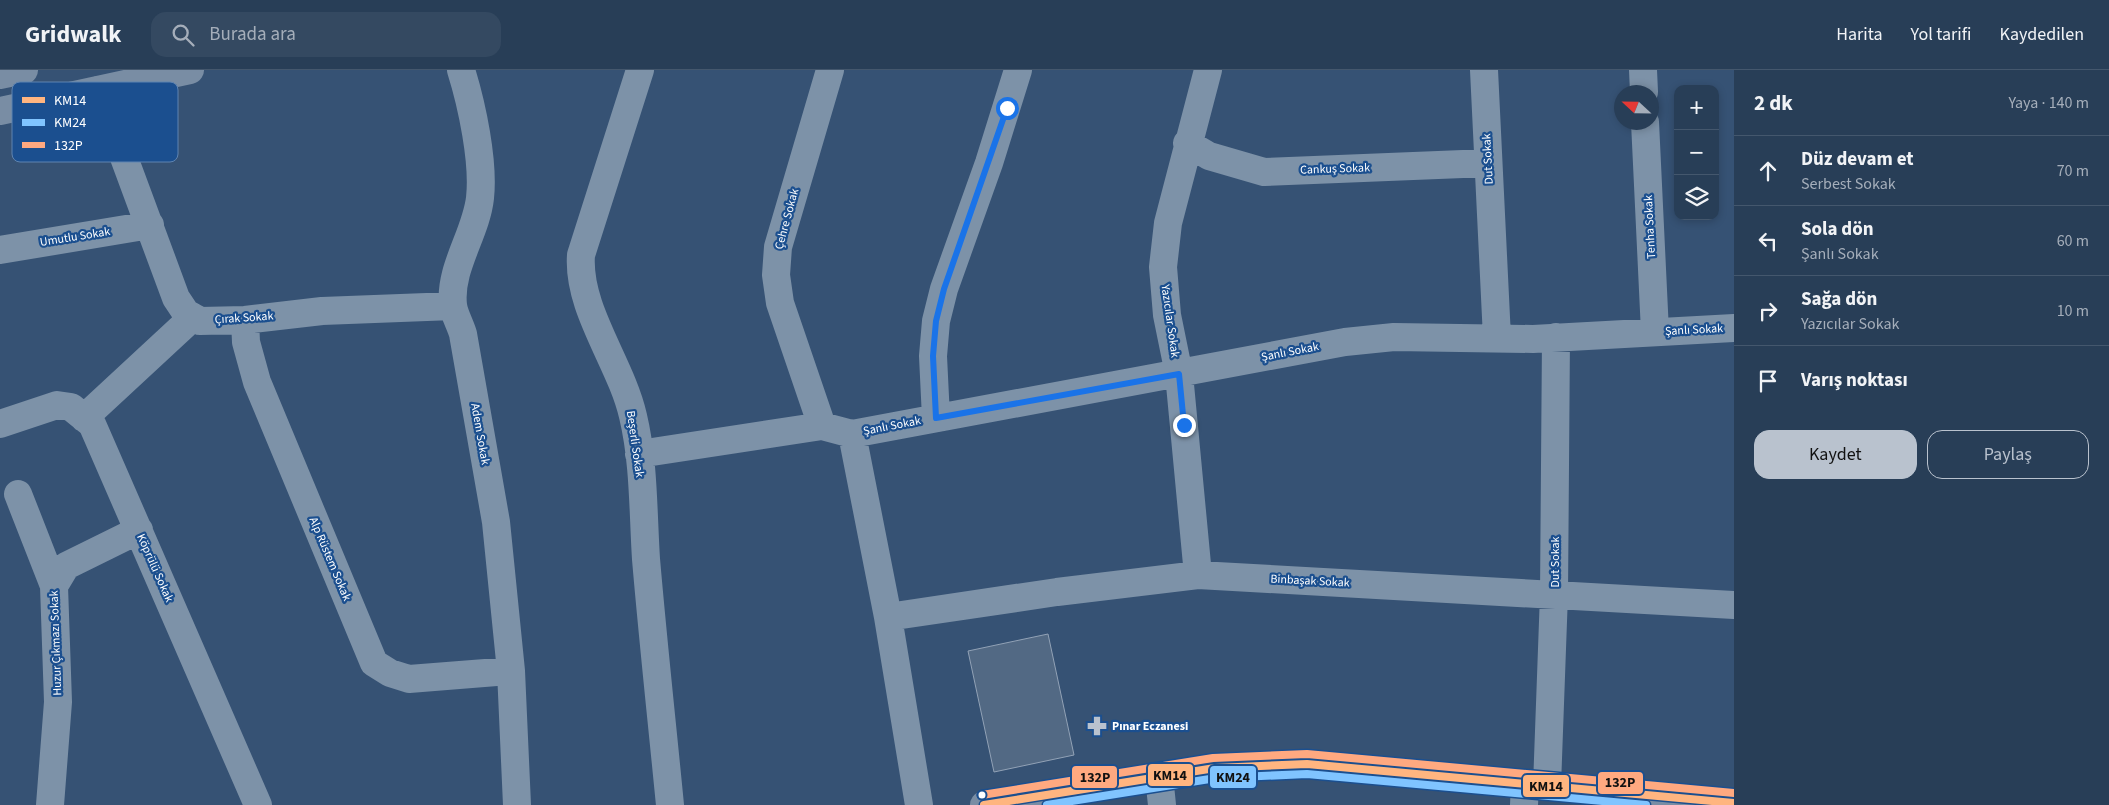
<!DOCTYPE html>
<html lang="tr">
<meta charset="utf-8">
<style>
:root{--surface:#283e57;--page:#344961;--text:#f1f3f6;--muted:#a5aeba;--line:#44576d;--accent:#b9c2ce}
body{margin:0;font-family:"Source Sans 3",sans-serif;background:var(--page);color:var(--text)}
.controls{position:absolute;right:15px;top:15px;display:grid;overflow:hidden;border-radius:10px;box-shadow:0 2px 8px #0003}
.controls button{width:45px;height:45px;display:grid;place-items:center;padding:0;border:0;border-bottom:1px solid var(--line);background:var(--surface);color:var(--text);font:25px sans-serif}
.compass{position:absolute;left:1614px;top:15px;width:45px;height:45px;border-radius:50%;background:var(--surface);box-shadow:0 2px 8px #0003;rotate:292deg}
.stop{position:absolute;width:15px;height:15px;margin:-11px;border:4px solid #1a73e8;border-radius:50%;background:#fff}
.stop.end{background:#1a73e8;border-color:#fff;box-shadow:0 1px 5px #0008}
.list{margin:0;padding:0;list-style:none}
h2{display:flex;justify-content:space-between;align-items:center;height:65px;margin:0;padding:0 20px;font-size:21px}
h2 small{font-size:16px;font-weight:400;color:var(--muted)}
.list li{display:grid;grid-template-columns:32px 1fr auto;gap:15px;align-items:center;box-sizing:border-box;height:70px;padding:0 20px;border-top:1px solid var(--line)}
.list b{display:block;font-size:19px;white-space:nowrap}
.list p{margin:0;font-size:16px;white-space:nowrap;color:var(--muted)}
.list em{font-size:16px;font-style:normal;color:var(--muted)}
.actions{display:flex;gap:10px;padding:15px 20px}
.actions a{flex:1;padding:11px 0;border:1px solid var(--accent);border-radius:15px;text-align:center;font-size:18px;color:var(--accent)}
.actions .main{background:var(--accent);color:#111}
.icon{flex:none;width:28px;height:28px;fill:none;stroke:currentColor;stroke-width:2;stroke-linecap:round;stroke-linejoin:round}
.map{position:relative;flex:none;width:1734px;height:735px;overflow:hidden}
header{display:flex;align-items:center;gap:30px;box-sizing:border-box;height:70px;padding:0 25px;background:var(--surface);border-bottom:1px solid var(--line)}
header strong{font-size:24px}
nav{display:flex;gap:28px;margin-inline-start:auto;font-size:18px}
.search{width:350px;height:45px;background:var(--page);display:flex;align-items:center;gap:12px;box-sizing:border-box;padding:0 18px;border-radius:15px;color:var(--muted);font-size:19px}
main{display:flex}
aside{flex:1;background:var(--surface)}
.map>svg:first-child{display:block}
.building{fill:#526984;stroke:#92a2b6}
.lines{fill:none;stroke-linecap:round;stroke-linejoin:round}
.street{stroke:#7d92a8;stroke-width:28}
.secondary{stroke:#798da4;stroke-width:28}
.bus-1-casing{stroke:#1b4f8f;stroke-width:11}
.bus-2-casing{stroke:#1b4f8f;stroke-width:11}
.bus-3-casing{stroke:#1b4f8f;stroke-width:11}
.bus-1{stroke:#ffb580;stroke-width:8}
.bus-2{stroke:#80c4ff;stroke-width:8}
.bus-3{stroke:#ffa980;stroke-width:8}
.route{stroke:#1a73e8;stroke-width:6}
.bus-dot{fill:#fff;stroke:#1b4f8f;stroke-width:2}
.labels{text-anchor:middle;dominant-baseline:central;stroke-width:4.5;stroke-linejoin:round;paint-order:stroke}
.street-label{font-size:12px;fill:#fff;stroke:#1b4f8f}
.poi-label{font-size:12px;font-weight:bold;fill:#fff;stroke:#1b4f8f;text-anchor:start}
.key{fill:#1b4f8f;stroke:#5f84b1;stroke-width:1}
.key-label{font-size:14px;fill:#fff}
.line-badge{stroke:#1b4f8f;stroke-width:2}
.pale-badge-label{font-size:14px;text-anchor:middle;font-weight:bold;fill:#111}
</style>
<header>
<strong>Gridwalk</strong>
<div class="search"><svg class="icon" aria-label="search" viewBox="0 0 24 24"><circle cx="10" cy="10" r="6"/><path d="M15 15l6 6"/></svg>Burada ara</div>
<nav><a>Harita</a><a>Yol tarifi</a><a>Kaydedilen</a></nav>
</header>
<main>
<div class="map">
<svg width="1734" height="735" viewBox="0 0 1734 735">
<rect width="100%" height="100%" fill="#365274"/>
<path class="building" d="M1048 564 1074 685 994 702 968 581Z"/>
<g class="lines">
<path class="street" d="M461 0C472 35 484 92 480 128 476 164 449 198 453 235 454 244 460 254 463 264L496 452 511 601 517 735
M640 0 581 185C577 239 621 293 633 346 644 392 643 442 646 489 653 571 662 653 670 735
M1484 0 1497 268
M1643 0 1644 22
M99 20 176 228 186 243 200 251 245 250 322 241 453 236
M1645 52 1655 262
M1187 73 1209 86 1264 102 1488 93
M0 180 150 155
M245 250 246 272 257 312 374 593 390 603 409 609 511 601
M84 348 193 247
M936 348 933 286 936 251 944 219 989 93 1018 0
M0 354 57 335 71 337 92 354 258 735
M822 356 780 233 776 205 778 177 830 0
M852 364 888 547 919 735
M639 384 822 356 852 364 1345 272 1394 267 1533 269 1734 258
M18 424 54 516
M1198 505 1179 304 1167 245 1163 197 1168 153 1208 0
M888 547 1057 522 1198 505 1734 535
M1159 706 1162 735
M1547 716 1554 524 1556 267
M50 735 58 632 54 516 66 496 139 460
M1524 735 1525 714"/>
<path class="secondary" d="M0 5 24 0
M0 41 190 0
M984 735 1215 698 1307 694 1734 733"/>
<defs>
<path id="bus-1" d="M984 735 1215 698 1307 694 1734 733"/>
<path id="bus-2" d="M1047 735 1216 708 1307 704 1646 735"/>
<path id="bus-3" d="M982 725 1213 688 1307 684 1734 723"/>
</defs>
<use href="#bus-1" class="bus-1-casing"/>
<use href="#bus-2" class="bus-2-casing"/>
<use href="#bus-3" class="bus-3-casing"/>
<use href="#bus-1" class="bus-1"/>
<use href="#bus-2" class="bus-2"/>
<use href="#bus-3" class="bus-3"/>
</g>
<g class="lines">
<path class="route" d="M1007 38 944 219 936 251 933 286 936 348 1179 304 1184 355"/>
</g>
<defs>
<symbol id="pharmacy-bare" viewBox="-9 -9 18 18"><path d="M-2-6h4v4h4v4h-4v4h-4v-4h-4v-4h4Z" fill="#b9c2ce" stroke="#1b4f8f" stroke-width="2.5" paint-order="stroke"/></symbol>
</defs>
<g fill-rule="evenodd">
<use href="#pharmacy-bare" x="1083" y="642" width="28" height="28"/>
</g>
<circle class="bus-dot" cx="982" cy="725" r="4.5"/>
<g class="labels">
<g class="street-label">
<text transform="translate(1488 89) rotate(-93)">Dut Sokak</text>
<text transform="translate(1335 99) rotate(-2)">Cankuş Sokak</text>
<text transform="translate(787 149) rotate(-75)">Çehre Sokak</text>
<text transform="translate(1650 157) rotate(-93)">Tenha Sokak</text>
<text transform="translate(75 167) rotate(-9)">Umutlu Sokak</text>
<text transform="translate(244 248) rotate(-4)">Çırak Sokak</text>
<text transform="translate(1170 251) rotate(82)">Yazıcılar Sokak</text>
<text transform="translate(1694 260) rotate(-3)">Şanlı Sokak</text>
<text transform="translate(1290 282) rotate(-11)">Şanlı Sokak</text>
<text transform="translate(892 356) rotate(-11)">Şanlı Sokak</text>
<text transform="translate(480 364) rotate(80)">Adem Sokak</text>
<text transform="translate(635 374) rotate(82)">Beşerli Sokak</text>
<text transform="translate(330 489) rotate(67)">Alp Rüstem Sokak</text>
<text transform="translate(1555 492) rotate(-90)">Dut Sokak</text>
<text transform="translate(155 498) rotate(66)">Köprülü Sokak</text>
<text transform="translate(1310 511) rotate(3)">Binbaşak Sokak</text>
<text transform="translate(56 573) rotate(-92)">Huzur Çıkmazı Sokak</text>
</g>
<g class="poi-label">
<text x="1112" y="656">Pınar Eczanesi</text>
</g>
</g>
<rect x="12" y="12" width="166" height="80" rx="8" class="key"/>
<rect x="22" y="27" width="23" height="6" fill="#ffb580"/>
<rect x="22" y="49" width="23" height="7" fill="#80c4ff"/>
<rect x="22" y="72" width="23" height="6" fill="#ffa980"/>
<g class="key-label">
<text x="54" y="35">KM14</text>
<text x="54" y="57">KM24</text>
<text x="54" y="80">132P</text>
</g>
<g class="line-badge">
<rect x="1147" y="693" width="47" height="24" rx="5" fill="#ffb580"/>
<rect x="1071" y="695" width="47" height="24" rx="5" fill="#ffa980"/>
<rect x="1209" y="695" width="48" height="24" rx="5" fill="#80c4ff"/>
<rect x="1597" y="701" width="47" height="24" rx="5" fill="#ffa980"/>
<rect x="1522" y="704" width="48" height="24" rx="5" fill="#ffb580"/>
</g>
<g class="pale-badge-label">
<text x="1170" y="710">KM14</text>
<text x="1095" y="712">132P</text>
<text x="1233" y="712">KM24</text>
<text x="1620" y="717">132P</text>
<text x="1546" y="721">KM14</text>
</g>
</svg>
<div class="controls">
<button>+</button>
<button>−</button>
<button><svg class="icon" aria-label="layers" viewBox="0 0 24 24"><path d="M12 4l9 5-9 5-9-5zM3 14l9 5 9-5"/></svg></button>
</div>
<svg class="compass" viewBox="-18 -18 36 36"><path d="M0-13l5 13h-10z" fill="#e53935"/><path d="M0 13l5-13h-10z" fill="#a5aeba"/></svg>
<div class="stop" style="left:1007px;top:38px"></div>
<div class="stop end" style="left:1184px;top:355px"></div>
</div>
<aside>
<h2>2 dk<small>Yaya · 140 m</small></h2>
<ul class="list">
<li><svg class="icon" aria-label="ahead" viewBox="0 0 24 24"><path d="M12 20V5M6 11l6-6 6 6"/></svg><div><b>Düz devam et</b><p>Serbest Sokak</p></div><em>70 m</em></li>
<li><svg class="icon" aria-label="left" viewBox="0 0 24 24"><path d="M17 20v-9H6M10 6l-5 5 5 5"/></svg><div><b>Sola dön</b><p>Şanlı Sokak</p></div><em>60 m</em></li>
<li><svg class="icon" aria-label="right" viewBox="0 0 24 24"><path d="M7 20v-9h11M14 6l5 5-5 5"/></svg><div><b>Sağa dön</b><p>Yazıcılar Sokak</p></div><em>10 m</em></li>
<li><svg class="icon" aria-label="arrive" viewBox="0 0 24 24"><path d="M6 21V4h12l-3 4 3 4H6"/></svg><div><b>Varış noktası</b></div></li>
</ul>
<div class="actions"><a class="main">Kaydet</a><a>Paylaş</a></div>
</aside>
</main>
